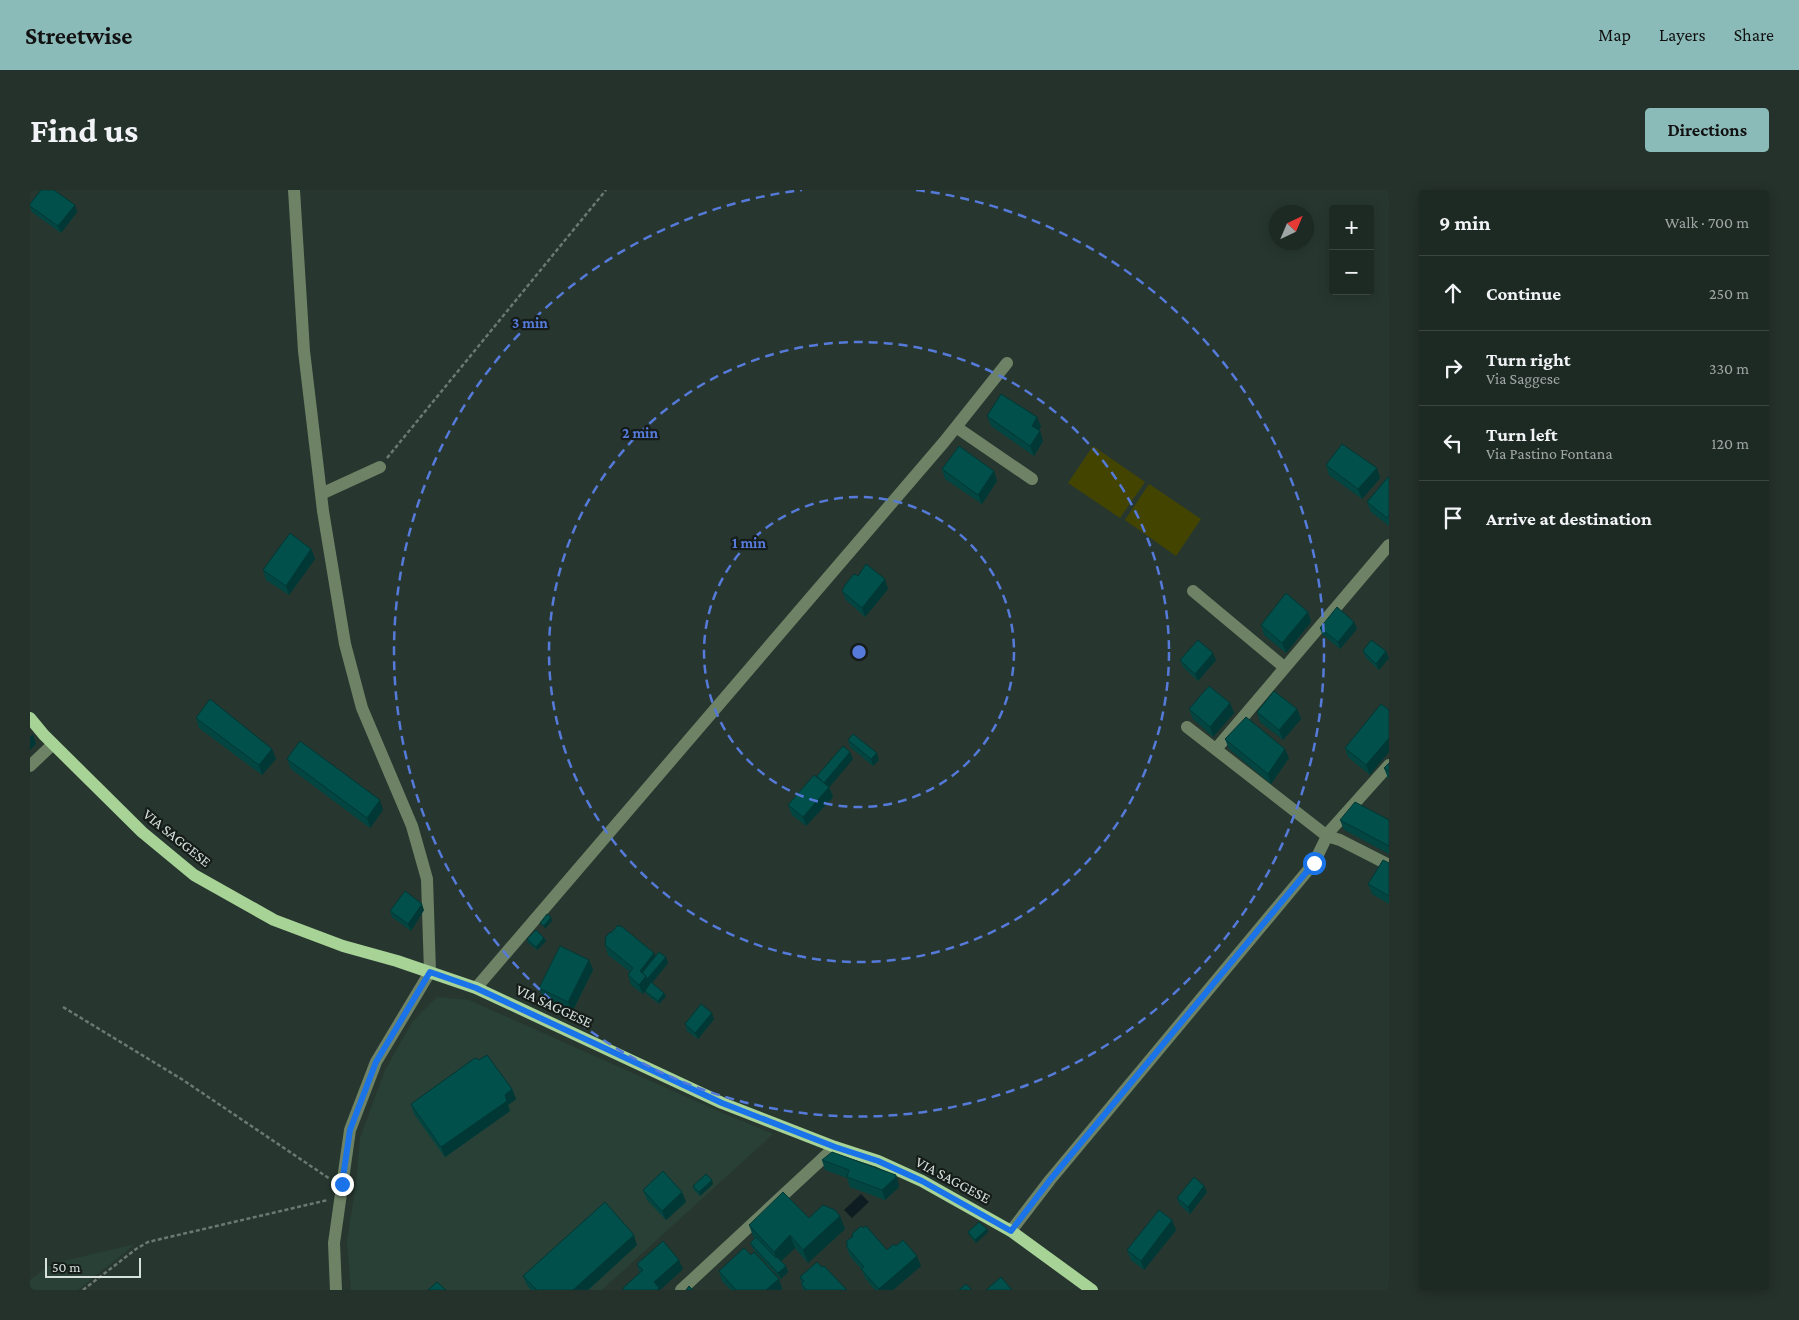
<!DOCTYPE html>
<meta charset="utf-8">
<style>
:root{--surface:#1d2923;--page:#25312b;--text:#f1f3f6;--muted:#a0a6a6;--line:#3b4541;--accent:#8bbbb9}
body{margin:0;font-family:"Crimson Pro",serif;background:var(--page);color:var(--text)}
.controls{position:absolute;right:15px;top:15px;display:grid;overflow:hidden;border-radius:5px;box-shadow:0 2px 12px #0003}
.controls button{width:45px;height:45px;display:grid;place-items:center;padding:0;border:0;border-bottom:1px solid var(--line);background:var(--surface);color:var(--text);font:25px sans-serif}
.compass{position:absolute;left:1239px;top:15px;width:45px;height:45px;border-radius:50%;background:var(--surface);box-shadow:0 2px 12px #0003;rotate:44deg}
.scale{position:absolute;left:15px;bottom:12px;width:96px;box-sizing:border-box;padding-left:5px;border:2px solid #d7e1dc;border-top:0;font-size:14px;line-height:18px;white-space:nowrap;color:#d7e1dc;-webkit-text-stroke:4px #151c19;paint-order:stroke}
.stop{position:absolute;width:15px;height:15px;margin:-11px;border:4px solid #1a73e8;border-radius:50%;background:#fff}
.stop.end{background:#1a73e8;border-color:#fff;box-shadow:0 1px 5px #0008}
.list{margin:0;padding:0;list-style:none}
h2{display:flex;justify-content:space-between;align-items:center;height:65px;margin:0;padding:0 20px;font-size:21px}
h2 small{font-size:16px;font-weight:400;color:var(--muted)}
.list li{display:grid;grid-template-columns:32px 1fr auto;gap:15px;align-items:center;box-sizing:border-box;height:75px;padding:0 20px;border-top:1px solid var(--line)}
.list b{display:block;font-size:19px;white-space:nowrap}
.list p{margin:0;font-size:16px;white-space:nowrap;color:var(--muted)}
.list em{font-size:16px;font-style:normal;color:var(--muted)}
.icon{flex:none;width:28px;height:28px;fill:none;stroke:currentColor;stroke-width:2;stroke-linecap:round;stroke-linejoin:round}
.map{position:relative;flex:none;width:1359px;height:1100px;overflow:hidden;border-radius:5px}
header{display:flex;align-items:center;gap:30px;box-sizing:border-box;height:70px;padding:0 25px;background:var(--accent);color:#111}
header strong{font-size:24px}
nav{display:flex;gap:28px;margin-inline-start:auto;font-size:18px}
.intro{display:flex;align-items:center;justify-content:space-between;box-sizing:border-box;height:120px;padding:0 30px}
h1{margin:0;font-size:35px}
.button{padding:12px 22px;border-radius:5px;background:var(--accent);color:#111;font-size:18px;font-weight:700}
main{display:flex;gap:30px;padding:0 30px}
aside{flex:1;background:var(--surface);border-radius:5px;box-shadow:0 2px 12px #0003}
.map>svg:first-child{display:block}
.built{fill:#284035}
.green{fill:#434400}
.water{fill:#0e1d21}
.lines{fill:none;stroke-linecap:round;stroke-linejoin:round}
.path{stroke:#6b7972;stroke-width:2.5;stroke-dasharray:4 2.5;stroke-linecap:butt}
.minor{stroke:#6e8366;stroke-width:12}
.major{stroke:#a8d397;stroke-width:12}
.wall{fill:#024541}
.shaded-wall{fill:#013835}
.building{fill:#02504c;stroke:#013835}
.route{stroke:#1a73e8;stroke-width:6}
.ring{fill:none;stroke:#557ad9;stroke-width:2.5;stroke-dasharray:9 6}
.labels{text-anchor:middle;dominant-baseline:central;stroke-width:4.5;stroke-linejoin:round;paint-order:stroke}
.street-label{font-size:15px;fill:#d7e1dc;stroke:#151c19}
.centre{fill:#557ad9;stroke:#151c19;stroke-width:2.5}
.ring-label{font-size:15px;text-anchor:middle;font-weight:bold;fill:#557ad9;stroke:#151c19;stroke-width:4.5;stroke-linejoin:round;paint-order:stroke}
</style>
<header>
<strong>Streetwise</strong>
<nav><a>Map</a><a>Layers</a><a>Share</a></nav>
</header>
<div class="intro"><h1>Find us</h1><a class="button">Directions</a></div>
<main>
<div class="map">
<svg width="1359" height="1100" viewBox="0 0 1359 1100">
<rect width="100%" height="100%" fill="#27372f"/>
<path class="built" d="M407 807 439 810 688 921 743 944 572 1100H321L317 1052 326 993 330 948 355 880 383 831Z
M105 1054 48 1100H0V1090L21 1074Z"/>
<path class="green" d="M1063 256 1115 292 1090 328 1038 293Z
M1119 294 1171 329 1146 366 1095 330Z"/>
<path class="water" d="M831 1004 839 1012 822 1028 814 1020Z"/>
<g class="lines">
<path class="path" d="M357 268 576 0
M33 817 153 890 300 989
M53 1100 106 1059 118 1052 298 1010"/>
<path class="minor" d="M264 0 274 161 293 321 315 454 332 518 382 636 397 689 400 782 346 872 320 940 304 1053 306 1100
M926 237 1002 289
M291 304 350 277
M1163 401 1254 477
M1157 537 1297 646 1310 650 1359 675
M1186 559 1359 355
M0 576 23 554
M446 798 914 252 977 173
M981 1041 1020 990 1284 673 1299 642 1359 575
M651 1100 805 957"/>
<path class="major" d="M0 528 14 545 112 642 164 685 244 730 313 756 367 771 446 798 692 913 805 957 848 971 892 991 981 1041 1062 1100"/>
</g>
<path class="wall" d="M45 15 47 22 31 43 2 22 0 17V16Z
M957 226 1007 227 1011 237 1009 240 1010 241 1013 251 1004 266 961 236Z
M1296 275 1350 288 1332 309 1299 285Z
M912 279 964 281 967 291 952 314 915 289Z
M1359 286V336L1341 322 1337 312Z
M281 359 285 369 259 405 236 390 233 380Z
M858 399 835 427 816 410 812 401Z
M1278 422 1281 432 1256 463 1234 445 1231 435Z
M1324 432 1327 439 1310 459 1292 444 1290 438Z
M1333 461 1359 468 1349 480 1336 468Z
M1150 470H1186L1168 491 1153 477Z
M1200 513 1204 523 1183 547 1163 529 1159 519Z
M1267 519 1271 529 1253 550 1230 532 1227 522Z
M1359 520 1340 585 1318 567 1315 558Z
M166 528 242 559 246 569 232 585 169 538Z
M1195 549 1259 568 1241 594 1199 559Z
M818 550 849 570 843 576 820 557Z
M257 569 353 620 340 638 261 579Z
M823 569 799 597 803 607 776 636 762 625 758 615 787 587Z
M1359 573V589L1358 588 1354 578Z
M1310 630H1359V664L1314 640Z
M1359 673V714L1342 704 1338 694Z
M394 720 381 741 362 727 360 721Z
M581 743 626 766 636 767 638 773 622 793 636 806 629 814 616 804 615 801 613 804 601 795 598 785 600 782 578 765 575 755 576 751 575 748Z
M514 748 516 751 507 760 498 753 497 749Z
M559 770 563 780 542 822 513 807 509 798Z
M684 829 668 849 657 841 655 834Z
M482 899 486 909 478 915 480 921 415 967 384 924 381 914Z
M792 970 869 995 868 998 855 1010 820 997 817 988 795 980Z
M683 994 670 1006 664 1000 663 996Z
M1174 996 1177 1002 1160 1024 1149 1014 1147 1008Z
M613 1000 652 1002 656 1012 636 1030 617 1010Z
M810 1026 815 1039 778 1073 765 1058 751 1071 756 1076 758 1082 751 1089 723 1059 720 1053 724 1049 719 1035 779 1028Z
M1142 1030 1146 1040 1114 1080 1101 1070 1097 1060Z
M833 1038 857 1060 891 1076 863 1100H845L835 1088 832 1080 820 1066 816 1056 817 1055 816 1052 823 1047 822 1044Z
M957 1039 958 1042 946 1053 939 1045 938 1042Z
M607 1055 558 1100H501L497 1095 493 1086Z
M721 1065 749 1089 752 1099 751 1100H701L692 1091 689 1081Z
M607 1074 653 1079 630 1100H593V1098L610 1083Z
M792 1077 817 1100H773L770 1087Z"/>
<path class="shaded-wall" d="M45 15 47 22 31 43 28 36Z
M1007 227 1011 237 1006 245 1002 236Z
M1010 241 1013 251 1004 266 1000 256Z
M1347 278 1350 288 1332 309 1328 299Z
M964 281 967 291 952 314 948 305Z
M281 359 285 369 259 405 256 396Z
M855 389 858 399 835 427 832 418Z
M1278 422 1281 432 1256 463 1252 453Z
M1324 432 1327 439 1310 459 1308 452Z
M1356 461 1359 468 1349 480 1346 474Z
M1183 463 1186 470 1168 491 1165 484Z
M1200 513 1204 523 1183 547 1180 537Z
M1267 519 1271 529 1253 550 1249 540Z
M3 544 6 554 0 560V547Z
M1359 548V562L1340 585 1336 575Z
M242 559 246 569 232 585 229 575Z
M1255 559 1259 568 1241 594 1238 584Z
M820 562 823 569 797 600 794 593Z
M847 563 849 570 843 576 841 569Z
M799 597 803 607 776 636 773 627Z
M350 610 353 620 340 638 337 628Z
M392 714 394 720 381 741 378 734Z
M521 727 522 731 515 739 514 736Z
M514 748 516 751 507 760 506 757Z
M624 763 628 773 636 767 638 773 613 804 609 795 610 781Z
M559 770 563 780 542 822 538 812Z
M634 803 636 806 629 814 628 811Z
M682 823 684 829 668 849 665 843Z
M482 899 486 909 478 915 480 921 415 967 411 957Z
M866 985 869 995 868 998 855 1010 852 1000Z
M682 990 683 994 670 1006 669 1002Z
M1174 996 1177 1002 1160 1024 1158 1017Z
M652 1002 656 1012 636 1030 632 1021Z
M810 1026 815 1039 778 1073 773 1060Z
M1142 1030 1146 1040 1114 1080 1111 1071Z
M957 1039 958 1042 946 1053 945 1050Z
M604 1045 607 1055 558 1100H543Z
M760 1045 765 1058 748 1074 744 1062Z
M887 1066 891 1076 863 1100H849V1099Z
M649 1070 653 1079 630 1100H627L624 1092Z
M756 1076 758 1082 751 1089 748 1083Z
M749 1089 752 1099 751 1100H736Z"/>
<path class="building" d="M11 0H24L45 15 28 36 0 16V14Z
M971 204 1007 227 1002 236 1010 241 1000 256 957 226Z
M1312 254 1347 278 1328 299 1296 275Z
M929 256 964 281 948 305 912 279Z
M1359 286V325L1357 328 1337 312Z
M260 343 281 359 256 396 233 380Z
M836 374 855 389 832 418 812 401 815 395 824 384 828 386Z
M1256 403 1278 422 1252 453 1231 435Z
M1307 417 1324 432 1308 452 1290 438Z
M1168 450 1183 463 1165 484 1150 470Z
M1341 450 1356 461 1346 474 1333 461Z
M1179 496 1200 513 1180 537 1159 519Z
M1244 501 1267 519 1249 540 1227 522Z
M180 509 242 559 229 575 166 528Z
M1351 514 1359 520V548L1336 575 1315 558Z
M1216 527 1255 559 1238 584 1195 549Z
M823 544 847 563 841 569 818 550Z
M270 551 350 610 337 628 257 569Z
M813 556 820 562 794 593 787 586Z
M1359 573V581L1354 578Z
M784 585 799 597 773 627 758 615Z
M1325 612 1359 630V656L1310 630Z
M1353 670 1359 673V706L1338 694Z
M375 701 392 714 378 734 360 721Z
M517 724 521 727 514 736 510 733Z
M588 735 590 737 591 736 624 763 610 781 616 786 609 795 598 785 603 778 575 755 576 749 575 748 580 742 581 743Z
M506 740 514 748 506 757 497 749Z
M530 756 559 770 538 812 509 798Z
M629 762 636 767 617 789 616 786 612 783Z
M621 792 634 803 628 811 615 801Z
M671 814 682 823 665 843 655 834Z
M457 865 482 899 475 905 477 911 411 957 381 914 445 868 449 870Z
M802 962 866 985 865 988 852 1000 817 987 819 980 792 970Z
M633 981 652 1002 632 1021 613 1000Z
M676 984 682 990 669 1002 663 996Z
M1164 987 1174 996 1158 1017 1147 1008Z
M753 1002 779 1028 793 1015 805 1020 810 1026 773 1060 760 1045 744 1062 719 1035Z
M575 1012 604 1045 543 1100H507L493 1086Z
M1129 1020 1142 1030 1111 1071 1097 1060Z
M949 1032 957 1039 945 1050 938 1042Z
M831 1036 833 1038 836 1036 857 1060 864 1054 866 1056 873 1050 887 1066 849 1099 831 1079 834 1077 816 1056 818 1055 816 1052 823 1046 822 1044Z
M726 1047 746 1068 747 1067 756 1076 748 1083 720 1053Z
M633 1051 649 1070 624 1092 629 1098 627 1100H594L593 1098 613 1080 607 1074Z
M714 1058 721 1065 724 1062 749 1089 736 1100H706L689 1081Z
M787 1072 792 1077 794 1076 817 1100H777L771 1094 774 1091 770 1087Z
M971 1087 982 1100H956Z
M407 1092 416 1100H398Z
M936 1094 941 1099 940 1100H929Z
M659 1096 663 1100H656Z"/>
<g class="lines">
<path class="route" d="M312 994 320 940 346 872 400 782 446 798 692 913 805 957 848 971 892 991 981 1041 1020 990 1284 673"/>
</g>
<g class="ring">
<circle cx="829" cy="462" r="155"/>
<circle cx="829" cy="462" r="310"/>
<path d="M886 0A465 465 0 1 1 772 0"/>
</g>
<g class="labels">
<g class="street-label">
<text transform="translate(147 648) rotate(39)">VIA SAGGESE</text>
<text transform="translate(524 816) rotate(25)">VIA SAGGESE</text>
<text transform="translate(923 990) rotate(28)">VIA SAGGESE</text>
</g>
</g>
<circle cx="829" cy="462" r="8" class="centre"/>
<g class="ring-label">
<text x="500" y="138">3 min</text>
<text x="610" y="248">2 min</text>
<text x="719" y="358">1 min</text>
</g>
</svg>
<div class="controls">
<button>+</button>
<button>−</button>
</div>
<svg class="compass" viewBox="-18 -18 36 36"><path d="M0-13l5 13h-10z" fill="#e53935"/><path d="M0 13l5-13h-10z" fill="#a0a6a6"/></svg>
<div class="scale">50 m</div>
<div class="stop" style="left:1284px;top:673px"></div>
<div class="stop end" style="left:312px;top:994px"></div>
</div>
<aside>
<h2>9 min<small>Walk · 700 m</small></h2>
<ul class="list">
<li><svg class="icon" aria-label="ahead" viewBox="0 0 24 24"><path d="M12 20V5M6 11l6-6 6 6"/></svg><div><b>Continue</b></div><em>250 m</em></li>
<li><svg class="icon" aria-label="right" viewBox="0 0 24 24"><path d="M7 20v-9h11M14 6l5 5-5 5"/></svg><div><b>Turn right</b><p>Via Saggese</p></div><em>330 m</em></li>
<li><svg class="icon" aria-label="left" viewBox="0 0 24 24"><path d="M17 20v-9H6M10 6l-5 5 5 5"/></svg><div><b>Turn left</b><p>Via Pastino Fontana</p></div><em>120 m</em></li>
<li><svg class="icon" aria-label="arrive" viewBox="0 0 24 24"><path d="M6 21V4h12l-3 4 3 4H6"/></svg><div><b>Arrive at destination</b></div></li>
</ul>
</aside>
</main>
